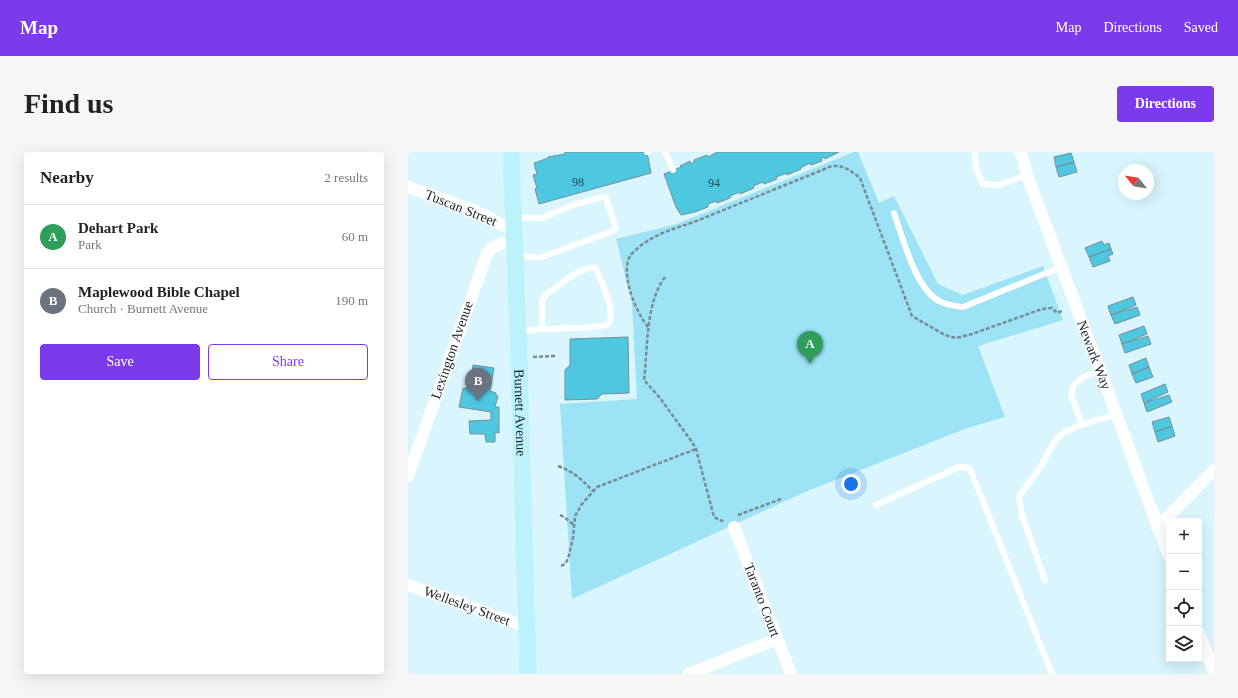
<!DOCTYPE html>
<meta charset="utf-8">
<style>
:root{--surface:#fff;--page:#f6f6f6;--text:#222;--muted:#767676;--line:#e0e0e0;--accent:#7c3aed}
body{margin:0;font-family:"Times New Roman",serif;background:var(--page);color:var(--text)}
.controls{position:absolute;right:12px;bottom:12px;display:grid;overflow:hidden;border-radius:4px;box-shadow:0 4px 16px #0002}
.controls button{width:36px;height:36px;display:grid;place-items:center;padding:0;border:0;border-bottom:1px solid var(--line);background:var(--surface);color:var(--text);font:20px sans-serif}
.compass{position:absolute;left:710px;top:12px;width:36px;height:36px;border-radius:50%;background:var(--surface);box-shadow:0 4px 16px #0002;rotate:300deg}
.you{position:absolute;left:443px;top:332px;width:14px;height:14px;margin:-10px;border:3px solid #fff;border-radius:50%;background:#1a73e8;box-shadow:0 0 0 6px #1a73e833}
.badge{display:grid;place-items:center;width:26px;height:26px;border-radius:50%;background:var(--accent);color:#fff;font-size:13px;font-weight:700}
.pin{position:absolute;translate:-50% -33px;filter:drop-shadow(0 1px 2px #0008)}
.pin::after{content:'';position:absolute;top:21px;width:14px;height:12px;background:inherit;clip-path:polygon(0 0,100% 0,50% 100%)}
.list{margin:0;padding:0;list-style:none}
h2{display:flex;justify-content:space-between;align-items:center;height:52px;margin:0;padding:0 16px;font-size:17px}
h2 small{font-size:13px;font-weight:400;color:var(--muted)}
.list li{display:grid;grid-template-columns:26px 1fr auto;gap:12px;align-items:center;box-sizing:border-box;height:64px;padding:0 16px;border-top:1px solid var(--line)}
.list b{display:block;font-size:15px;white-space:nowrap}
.list p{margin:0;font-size:13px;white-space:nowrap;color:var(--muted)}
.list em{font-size:13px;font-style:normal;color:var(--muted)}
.actions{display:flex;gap:8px;padding:12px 16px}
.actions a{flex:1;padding:9px 0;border:1px solid var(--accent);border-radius:4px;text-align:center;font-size:14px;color:var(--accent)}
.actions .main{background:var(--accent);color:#fff}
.icon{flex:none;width:22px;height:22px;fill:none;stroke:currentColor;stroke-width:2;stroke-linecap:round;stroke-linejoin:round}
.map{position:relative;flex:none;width:806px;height:522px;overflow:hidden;border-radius:4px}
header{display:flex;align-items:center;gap:24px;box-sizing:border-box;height:56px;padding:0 20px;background:var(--accent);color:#fff}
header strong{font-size:19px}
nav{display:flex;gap:22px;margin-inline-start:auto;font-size:14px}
.intro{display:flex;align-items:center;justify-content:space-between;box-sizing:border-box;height:96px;padding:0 24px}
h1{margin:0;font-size:28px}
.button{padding:10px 18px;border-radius:4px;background:var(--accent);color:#fff;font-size:14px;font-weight:700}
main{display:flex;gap:24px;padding:0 24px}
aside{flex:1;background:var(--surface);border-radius:4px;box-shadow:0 4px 16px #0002}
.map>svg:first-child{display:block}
.green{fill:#9be3f5}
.building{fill:#4ec7e1;stroke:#769097}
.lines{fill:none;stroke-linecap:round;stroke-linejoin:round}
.path{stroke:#798c91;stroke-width:2.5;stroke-dasharray:4 2;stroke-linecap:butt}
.lane{stroke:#fff;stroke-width:6}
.street{stroke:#fff;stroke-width:12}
.secondary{stroke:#bcf2fc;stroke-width:17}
.labels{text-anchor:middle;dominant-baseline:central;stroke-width:3;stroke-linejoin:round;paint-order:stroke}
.number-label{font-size:12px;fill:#284e56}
.street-label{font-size:14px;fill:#1b2628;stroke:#fff}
</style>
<header>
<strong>Map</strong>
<nav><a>Map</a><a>Directions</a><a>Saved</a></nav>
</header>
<div class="intro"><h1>Find us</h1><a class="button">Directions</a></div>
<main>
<aside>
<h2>Nearby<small>2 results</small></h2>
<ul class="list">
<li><span class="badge" style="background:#2e9e5b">A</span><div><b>Dehart Park</b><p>Park</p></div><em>60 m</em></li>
<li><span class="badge" style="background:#6b7280">B</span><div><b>Maplewood Bible Chapel</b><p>Church · Burnett Avenue</p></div><em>190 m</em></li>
</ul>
<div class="actions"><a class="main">Save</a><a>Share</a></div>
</aside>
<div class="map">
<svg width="806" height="522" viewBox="0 0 806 522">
<rect width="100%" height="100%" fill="#d9f5fd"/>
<path class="green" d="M446 0H450L471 51 486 44 530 132 555 143 635 114 655 168 570 194 597 265 559 276 397 340 164 447 152 252 229 247 224 151 208 87 269 72Z"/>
<path class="building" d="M157 0H239L243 21 131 52 127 37 129 36 125 23 129 22 126 11 140 6V5L157 2Z
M309 0H431L417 7 416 5 413 7 414 9 403 13 402 11 392 16 393 17 379 23V21L368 25 369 27 356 32 355 30 345 34 346 36 332 42V40L322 44V46L309 51 308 49 300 52V55L287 60 273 63 268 55 256 22 273 15 272 14 282 9 283 12 286 10V8L299 3 300 5Z
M663 1 666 10 648 15 646 5Z
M666 10 669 20 651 25 648 15Z
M694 89 696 93 701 91 703 97 681 105 677 96Z
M703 97 705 102 700 104 702 109 685 115 681 105Z
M725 145 728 153 703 163 700 154Z
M729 155 732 163 707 172 703 163Z
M736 174 739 182 714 192 711 183Z
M740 184 743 192 717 201 714 192Z
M220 185 221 241 194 242 189 247 157 248V218L162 213V187Z
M738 206 741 215 724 222 721 213Z
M65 213 86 216 82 239 88 241V244H90L87 255H91V281L87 280V290H78L77 282H62L61 269 83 268V260L51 255 55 236H62Z
M741 215 745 225 728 231 724 222Z
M757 232 760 240 736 251 733 242Z
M761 243 764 250 739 260 736 251Z
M761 265 764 274 747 280 744 270Z
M764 274 767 284 750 290 747 280Z"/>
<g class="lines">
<path class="path" d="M257 125C237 152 240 196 236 228L252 246 284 290 288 297 306 365 314 369 315 368
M240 175C228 160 212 123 222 104 225 100 233 93 238 90 254 79 273 75 291 68 335 50 380 32 424 14 436 13 443 19 452 26L504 164 537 183 548 186 564 182 634 157 644 156 649 161 654 159
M125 205 147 204
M150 314C166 320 173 327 185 339
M152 363 156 365 166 373
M330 363 373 347
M153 414 157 412 160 407 165 386 167 364 174 352 189 335 288 297"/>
<path class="lane" d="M239 0H240
M257 0 265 18
M567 0 568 16 575 32 591 33 619 23
M486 61C495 86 507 136 531 149 538 153 547 154 555 155L653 115
M106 65 134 66 168 52 194 45 198 46 208 76 205 79 131 106 109 103
M112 178C128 178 144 177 160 176 174 176 188 176 201 172 207 155 194 133 188 116 173 113 148 136 136 144L134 150V177
M674 273 663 242 666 233 674 226 692 218
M468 353 551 315H558L562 317 644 522
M637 428 614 363 611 345C620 332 630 320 637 307 642 298 644 290 652 284 662 274 694 267 709 262"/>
<path class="street" d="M613 0 619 23 692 218 761 405
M0 35 68 59 106 79
M0 324 79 102C86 91 95 91 107 90
M326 375 383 522
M749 376 806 318
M0 433 119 475
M791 481 806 520
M281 522 369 487"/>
<path class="secondary" id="s1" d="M103 0 110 178 120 522"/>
</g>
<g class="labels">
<g class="number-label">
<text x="170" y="30">98</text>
<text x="306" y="31">94</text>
</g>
<g class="street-label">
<text transform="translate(53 56) rotate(22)">Tuscan Street</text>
<text transform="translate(44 198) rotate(-71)">Lexington Avenue</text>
<text transform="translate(686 203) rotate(69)">Newark Way</text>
<text stroke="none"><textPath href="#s1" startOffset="261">Burnett Avenue</textPath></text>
<text transform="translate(354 448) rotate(69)">Taranto Court</text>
<text transform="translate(59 454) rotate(20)">Wellesley Street</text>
</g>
</g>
</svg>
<div class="controls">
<button>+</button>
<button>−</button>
<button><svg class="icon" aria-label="locate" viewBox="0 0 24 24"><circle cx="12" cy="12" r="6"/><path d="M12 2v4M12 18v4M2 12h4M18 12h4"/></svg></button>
<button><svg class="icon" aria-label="layers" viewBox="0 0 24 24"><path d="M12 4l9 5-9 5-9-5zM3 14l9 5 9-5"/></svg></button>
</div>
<svg class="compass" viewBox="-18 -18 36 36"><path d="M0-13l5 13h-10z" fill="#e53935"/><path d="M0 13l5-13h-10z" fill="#767676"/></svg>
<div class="you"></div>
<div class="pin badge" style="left:402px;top:212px;background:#2e9e5b">A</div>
<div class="pin badge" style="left:70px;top:249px;background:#6b7280">B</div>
</div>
</main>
